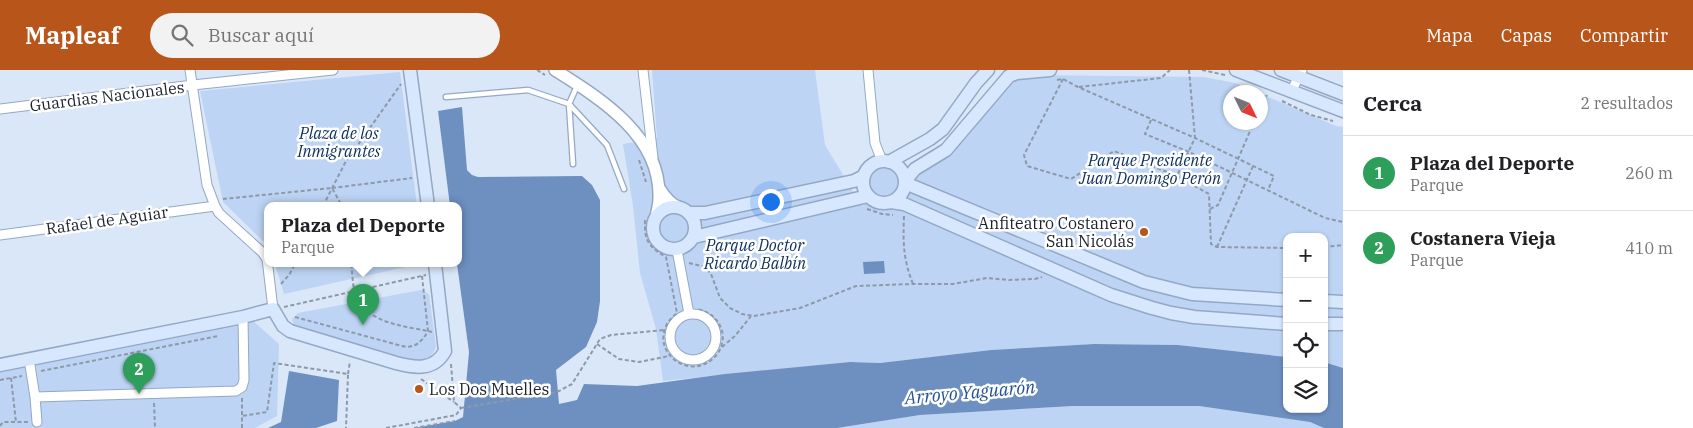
<!DOCTYPE html>
<html lang="es">
<meta charset="utf-8">
<style>
:root{--surface:#fff;--page:#f2f2f2;--text:#202124;--muted:#757577;--line:#e0e0e0;--accent:#b8551a}
body{margin:0;font-family:"IBM Plex Serif",serif;background:var(--page);color:var(--text)}
.controls{position:absolute;right:15px;bottom:15px;display:grid;overflow:hidden;border-radius:10px;box-shadow:0 1px 4px #0004}
.controls button{width:45px;height:45px;display:grid;place-items:center;padding:0;border:0;border-bottom:1px solid var(--line);background:var(--surface);color:var(--text);font:25px sans-serif}
.compass{position:absolute;left:1223px;top:15px;width:45px;height:45px;border-radius:50%;background:var(--surface);box-shadow:0 1px 4px #0004;rotate:133deg}
.you{position:absolute;left:770px;top:131px;width:18px;height:18px;margin:-12px;border:4px solid #fff;border-radius:50%;background:#1a73e8;box-shadow:0 0 0 8px #1a73e833}
.badge{display:grid;place-items:center;width:32px;height:32px;border-radius:50%;background:var(--accent);color:#fff;font-size:16px;font-weight:700}
.pin{position:absolute;translate:-50% -41px;filter:drop-shadow(0 1px 2px #0008)}
.pin::after{content:'';position:absolute;top:26px;width:18px;height:15px;background:inherit;clip-path:polygon(0 0,100% 0,50% 100%)}
.popup{position:absolute;left:264px;top:132px;width:198px;height:65px;box-sizing:border-box;display:grid;place-content:center;border-radius:10px;background:var(--surface);filter:drop-shadow(0 1px 4px #0005);font-size:16px;white-space:nowrap;color:var(--muted)}
.popup b{font-size:19px;color:var(--text)}
.popup::after{content:'';position:absolute;left:50%;top:100%;margin-left:-10px;border:10px solid transparent;border-top-color:var(--surface)}
.list{margin:0;padding:0;list-style:none}
h2{display:flex;justify-content:space-between;align-items:center;height:65px;margin:0;padding:0 20px;font-size:21px}
h2 small{font-size:16px;font-weight:400;color:var(--muted)}
.list li{display:grid;grid-template-columns:32px 1fr auto;gap:15px;align-items:center;box-sizing:border-box;height:75px;padding:0 20px;border-top:1px solid var(--line)}
.list b{display:block;font-size:19px;white-space:nowrap}
.list p{margin:0;font-size:16px;white-space:nowrap;color:var(--muted)}
.list em{font-size:16px;font-style:normal;color:var(--muted)}
.icon{flex:none;width:28px;height:28px;fill:none;stroke:currentColor;stroke-width:2;stroke-linecap:round;stroke-linejoin:round}
.map{position:relative;flex:none;width:1343px;height:358px;overflow:hidden}
header{display:flex;align-items:center;gap:30px;box-sizing:border-box;height:70px;padding:0 25px;background:var(--accent);color:#fff}
header strong{font-size:24px}
nav{display:flex;gap:28px;margin-inline-start:auto;font-size:18px}
.search{width:350px;height:45px;background:var(--page);display:flex;align-items:center;gap:12px;box-sizing:border-box;padding:0 18px;border-radius:28px;color:var(--muted);font-size:19px}
main{display:flex}
aside{flex:1;background:var(--surface)}
.map>svg:first-child{display:block}
.green{fill:#bdd4f4}
.water{fill:#6d90c1}
.lines{fill:none;stroke-linecap:round;stroke-linejoin:round}
.service-casing{stroke:#94a8c4;stroke-width:7}
.minor-casing{stroke:#94a8c4;stroke-width:11}
.tertiary-casing{stroke:#94a8c4;stroke-width:14}
.secondary-casing{stroke:#94a8c4;stroke-width:15}
.path{stroke:#8e99a8;stroke-width:2;stroke-dasharray:4 2.5;stroke-linecap:butt}
.service{stroke:#fff;stroke-width:4.5}
.minor{stroke:#fff;stroke-width:9}
.tertiary{stroke:#fff;stroke-width:11}
.secondary{stroke:#d6e7fe;stroke-width:12}
.poi-dot{fill:#b8551a;stroke:#fff;stroke-width:2}
.labels{text-anchor:middle;dominant-baseline:central;stroke-width:5;stroke-linejoin:round;paint-order:stroke}
.street-label{font-size:16px;fill:#1b222d;stroke:#fff}
.park-label{font-size:16px;font-style:italic;fill:#0b2e5c;stroke:#fff}
.poi-label{font-size:16px;fill:#1b222d;stroke:#fff;text-anchor:end}
.water-label{font-size:18px;font-style:italic;fill:#255391;stroke:#fff}
</style>
<header>
<strong>Mapleaf</strong>
<div class="search"><svg class="icon" aria-label="search" viewBox="0 0 24 24"><circle cx="10" cy="10" r="6"/><path d="M15 15l6 6"/></svg>Buscar aquí</div>
<nav><a>Mapa</a><a>Capas</a><a>Compartir</a></nav>
</header>
<main>
<div class="map">
<svg width="1343" height="358" viewBox="0 0 1343 358">
<rect width="100%" height="100%" fill="#dae7f9"/>
<path class="green" d="M652 0H815L825 75 862 136 876 128C849 107 895 79 900 115L924 102 943 86 1007 14 1027 5 1204 7 1235 13 1256 22H1230V52H1260L1261 24 1336 56 1343 57V298L1324 292V167H1287V287L1178 275 1094 274 991 280 880 293 850 292 663 311 656 259 640 203 633 136 623 74 657 68Z
M400 2 417 136H268V176L223 132 200 21Z
M275 194H419L284 224Z
M421 220 429 224 436 277C432 289 422 291 411 290L294 257 292 249 298 243Z
M251 249 279 274 277 346 255 358H0V301Z
M1073 336H1199L1310 352 1324 358H837L920 345Z"/>
<path class="water" d="M462 37 467 100 472 105 478 107 582 106 592 115 600 130V231L597 252 586 277 556 300 559 334 577 330 584 314 637 316 725 304 850 292 880 293 991 280 1094 274 1178 275 1287 287V339H1324V292L1343 298V358H1324L1310 352 1199 336H1073L920 345 837 358H414L455 351 463 347 469 282 457 194 458 136H450L438 41Z
M884 191 885 203 864 204 863 192Z
M289 301 339 310 337 351 316 358H268L281 352Z"/>
<g class="lines">
<defs>
<path id="service" d="M446 27 528 20 569 34 577 16
M573 94 569 34 607 75 624 119"/>
<path id="minor" d="M190 0 207 115 215 136 219 143 262 182 267 189 273 239
M643 0 653 88
M868 0 875 73 882 91
M1291 22 1302 0
M0 39 193 15 333 0
M0 165 215 136
M677 180 689 244
M670 267a23 23 0 1 1 46 0a23 23 0 1 1-46 0Z
M29 289 35 327 37 352
M35 327 236 321 242 317 244 310 243 247"/>
<path id="tertiary" d="M555 0C601 29 661 66 659 128 659 135 657 141 656 147
M659 118C664 126 671 135 680 138"/>
<path id="secondary" d="M410 0 428 136
M1236 0 1343 41
M1281 0 1343 24
M863 112a21 21 0 1 1 42 0a21 21 0 1 1-42 0Z
M889 92 930 69 943 59 976 13 988 0
M905 111 915 99 946 80 1009 6 1017 3 1050 0
M905 113 1144 212 1192 224 1287 230
M891 132 904 134 1111 225 1152 238 1171 243 1194 247 1287 254
M653 158a21 21 0 1 1 42 0a21 21 0 1 1-42 0Z
M689 143H705L854 111 864 106
M694 167 868 126
M1324 231 1343 232
M1324 254H1343
M0 295 243 247 273 239 283 256 290 261 396 293C415 298 434 301 445 281L435 194"/>
</defs>
<use href="#service" class="service-casing"/>
<use href="#minor" class="minor-casing"/>
<use href="#tertiary" class="tertiary-casing"/>
<use href="#secondary" class="secondary-casing"/>
<path class="path" d="M537 0 545 5
M1189 0 1195 68 1177 106 1209 124 1211 174 1217 177 1287 178
M1202 0 1225 5
M1063 9 1024 85 1027 96 1071 109 1114 81 1177 106
M1057 10 1063 9 1078 17 1195 68 1274 106 1268 120
M1079 17 1161 8 1170 0
M1282 31 1311 45 1333 51
M1260 38 1267 25
M1151 50 1145 64 1189 82 1325 148 1343 152
M639 90 646 112
M332 118 412 108
M223 129 332 118 342 136
M323 136 345 93 401 14
M867 139 882 144 893 145
M1210 139 1218 135 1254 52
M904 146C903 172 903 189 913 214
M645 150C644 171 649 177 666 187L677 243C674 246 669 250 667 254 650 286 696 314 718 283 722 277 724 268 722 261 718 248 710 242 697 239
M1217 177 1253 96
M1324 177 1343 175
M689 193 705 197 711 204 720 228 730 238 742 244 754 246 800 238 856 216 913 214H953L987 208 1009 210 1035 209 1042 207
M351 194C353 205 352 222 359 232 375 255 406 256 432 262
M281 214 289 205 295 194
M284 237 426 205
M295 247 402 276C414 279 422 272 428 261L422 206
M597 274 619 289 639 292 669 286
M722 277 735 266 751 246
M451 294 454 332 461 338
M41 301 218 266
M348 304 350 291
M11 308 16 352
M421 309 454 332
M0 310 22 306
M242 328V346
M154 333 155 358
M461 338 557 322 572 314 600 269 611 265 664 260
M0 356 3 352H28
M242 358V346L267 342 274 293 348 304 346 358
M386 358 456 345 461 338
M414 358 455 351"/>
<use href="#service" class="service"/>
<use href="#minor" class="minor"/>
<use href="#tertiary" class="tertiary"/>
<use href="#secondary" class="secondary"/>
</g>
<g class="poi-dot">
<circle cx="1144" cy="162" r="5"/>
<circle cx="419" cy="319" r="5"/>
</g>
<g class="labels">
<g class="street-label">
<text transform="translate(107 26) rotate(-7)">Guardias Nacionales</text>
<text transform="translate(107 150) rotate(-8)">Rafael de Aguiar</text>
</g>
<g class="park-label">
<text x="339" y="63">Plaza de los<tspan x="339" dy="18">Inmigrantes</tspan></text>
<text x="1150" y="90">Parque Presidente<tspan x="1150" dy="18">Juan Domingo Perón</tspan></text>
<text x="755" y="175">Parque Doctor<tspan x="755" dy="18">Ricardo Balbín</tspan></text>
</g>
<g class="poi-label">
<text x="1134" y="153">Anfiteatro Costanero<tspan x="1134" dy="18">San Nicolás</tspan></text>
<text x="429" y="319" text-anchor="start">Los Dos Muelles</text>
</g>
<g class="water-label">
<text transform="translate(970 322) rotate(-5)">Arroyo Yaguarón</text>
</g>
</g>
</svg>
<div class="controls">
<button>+</button>
<button>−</button>
<button><svg class="icon" aria-label="locate" viewBox="0 0 24 24"><circle cx="12" cy="12" r="6"/><path d="M12 2v4M12 18v4M2 12h4M18 12h4"/></svg></button>
<button><svg class="icon" aria-label="layers" viewBox="0 0 24 24"><path d="M12 4l9 5-9 5-9-5zM3 14l9 5 9-5"/></svg></button>
</div>
<svg class="compass" viewBox="-18 -18 36 36"><path d="M0-13l5 13h-10z" fill="#e53935"/><path d="M0 13l5-13h-10z" fill="#757577"/></svg>
<div class="you"></div>
<div class="pin badge" style="left:363px;top:255px;background:#2e9e5b">1</div>
<div class="popup"><b>Plaza del Deporte</b>Parque</div>
<div class="pin badge" style="left:139px;top:324px;background:#2e9e5b">2</div>
</div>
<aside>
<h2>Cerca<small>2 resultados</small></h2>
<ul class="list">
<li><span class="badge" style="background:#2e9e5b">1</span><div><b>Plaza del Deporte</b><p>Parque</p></div><em>260 m</em></li>
<li><span class="badge" style="background:#2e9e5b">2</span><div><b>Costanera Vieja</b><p>Parque</p></div><em>410 m</em></li>
</ul>
</aside>
</main>
